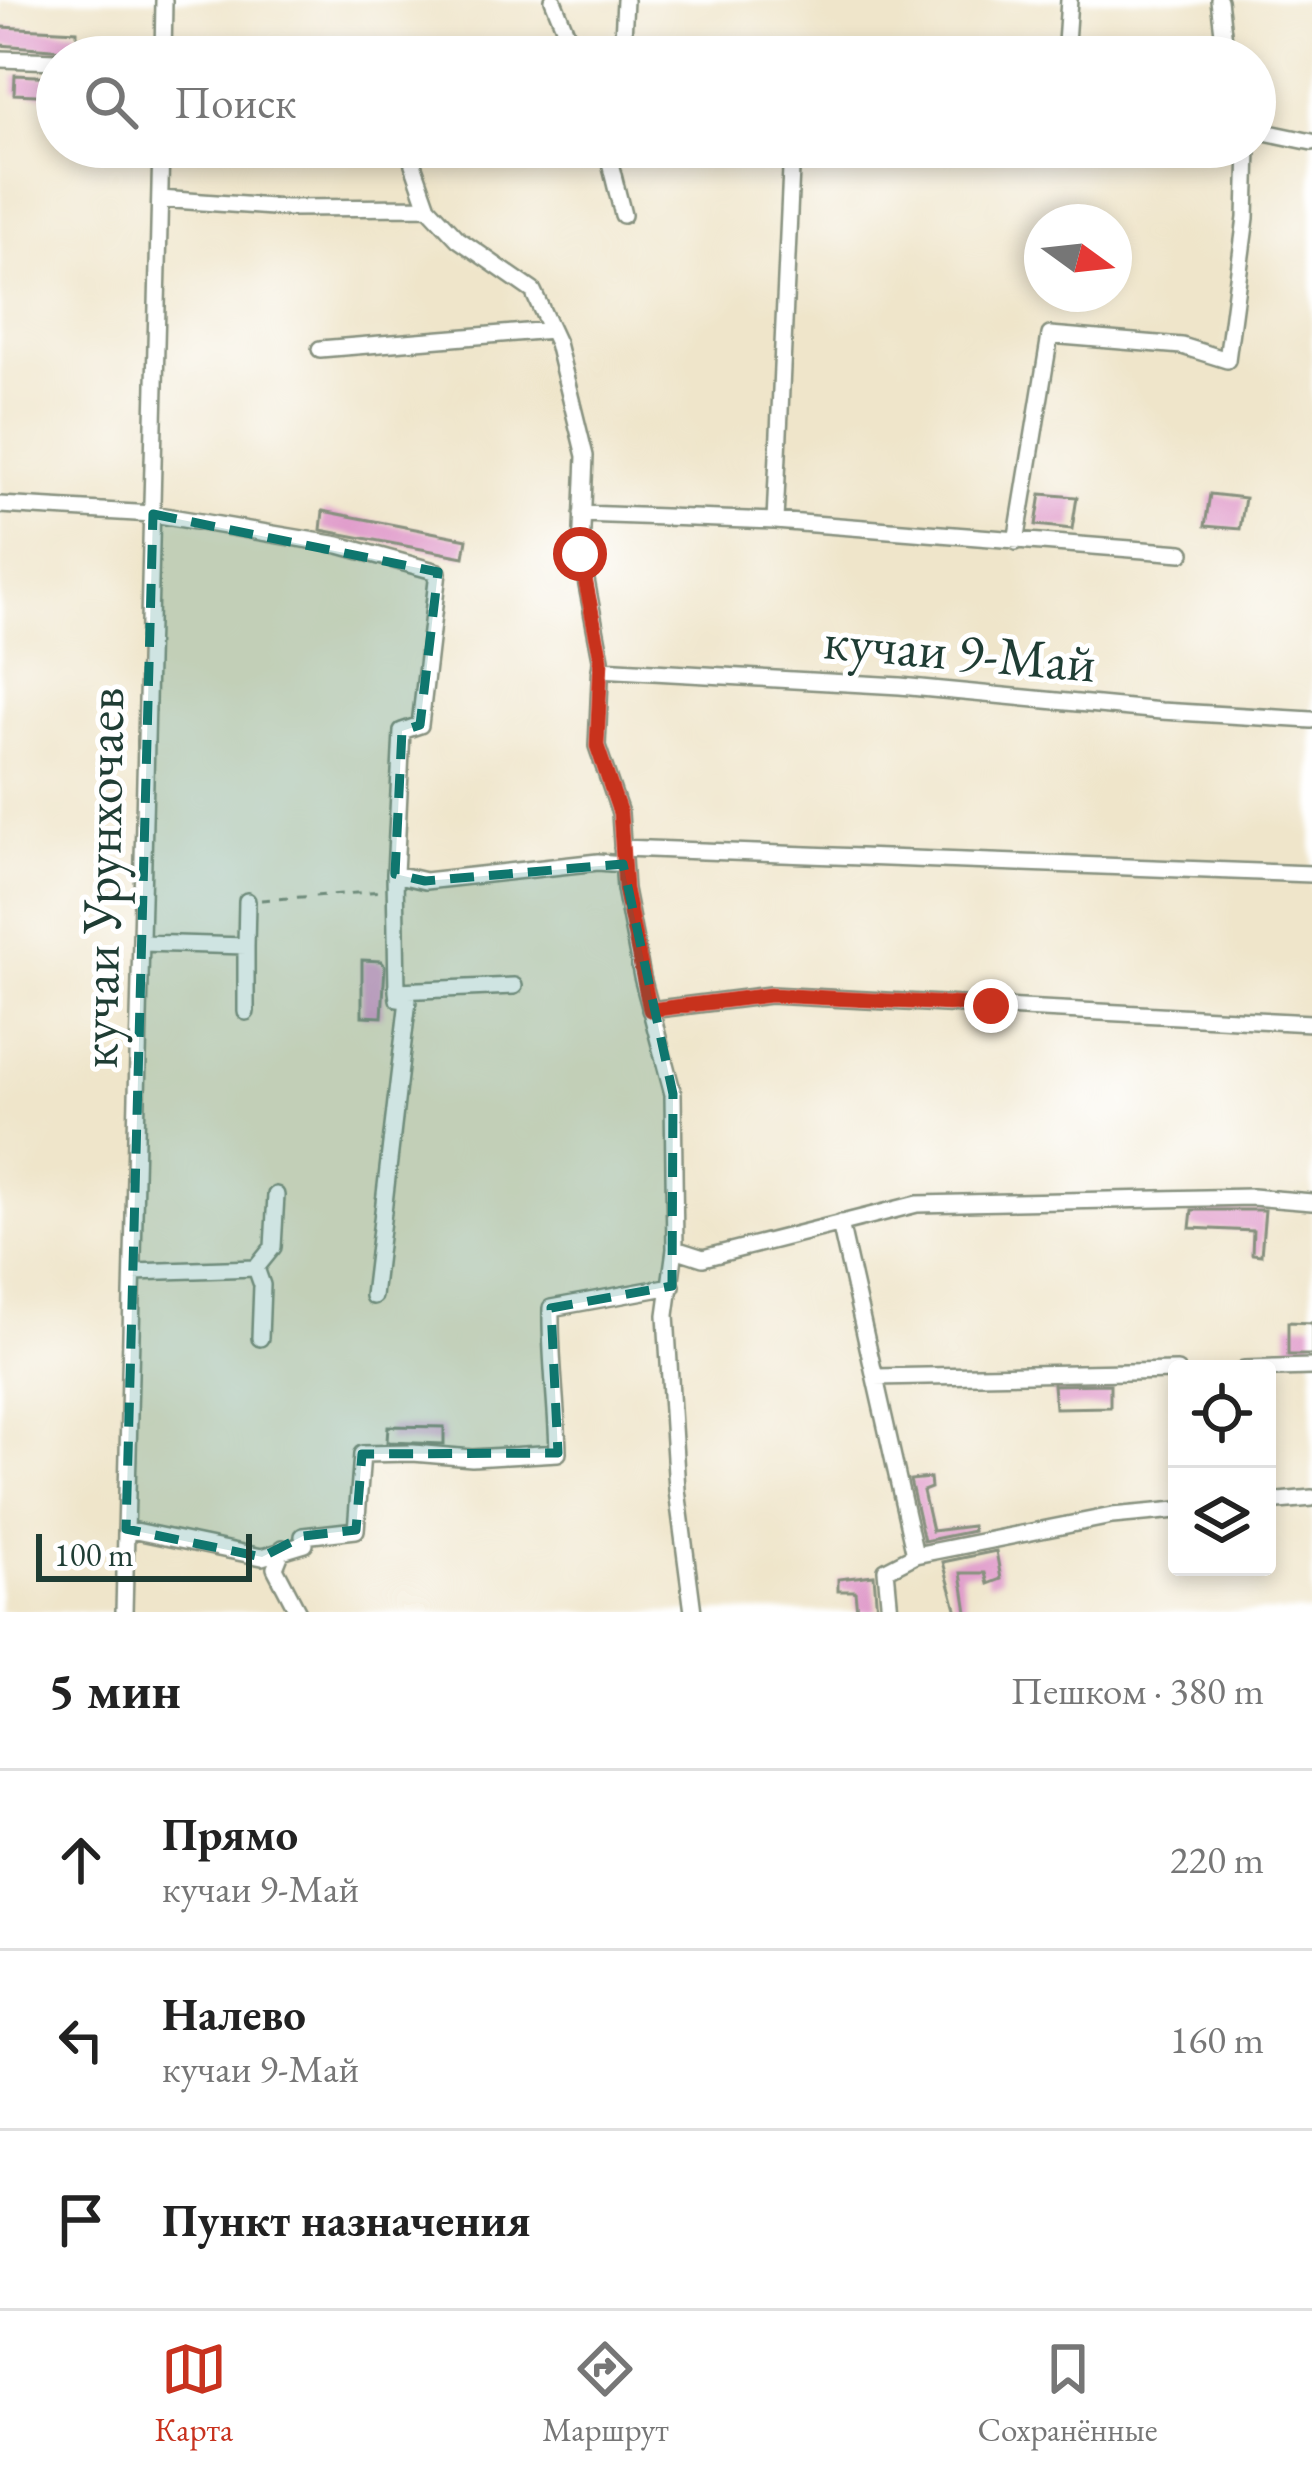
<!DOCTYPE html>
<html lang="ru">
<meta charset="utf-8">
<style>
:root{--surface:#fff;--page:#f2f2f2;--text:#222;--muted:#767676;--line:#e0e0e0;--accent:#c8321e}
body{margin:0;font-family:"EB Garamond",serif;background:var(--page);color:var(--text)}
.controls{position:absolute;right:36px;bottom:36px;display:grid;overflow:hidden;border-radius:12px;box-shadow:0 6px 18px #0003}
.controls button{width:108px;height:108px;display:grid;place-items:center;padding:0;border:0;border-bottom:3px solid var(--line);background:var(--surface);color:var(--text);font:60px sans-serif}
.compass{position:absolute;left:1024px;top:204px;width:108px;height:108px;border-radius:50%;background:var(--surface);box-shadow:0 6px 18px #0003;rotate:105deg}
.scale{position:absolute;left:36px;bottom:30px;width:216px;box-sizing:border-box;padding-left:12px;border:6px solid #1f3d34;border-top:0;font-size:33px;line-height:42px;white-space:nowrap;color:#1f3d34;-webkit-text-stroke:9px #fff;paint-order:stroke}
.stop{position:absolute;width:36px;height:36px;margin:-27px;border:9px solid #c8321e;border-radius:50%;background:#fff}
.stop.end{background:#c8321e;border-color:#fff;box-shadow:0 3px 12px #0008}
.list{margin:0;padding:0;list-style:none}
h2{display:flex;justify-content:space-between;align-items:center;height:156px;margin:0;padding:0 48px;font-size:51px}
h2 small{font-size:39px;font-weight:400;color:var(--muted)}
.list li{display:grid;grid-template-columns:78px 1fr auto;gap:36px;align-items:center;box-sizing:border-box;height:180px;padding:0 48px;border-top:3px solid var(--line)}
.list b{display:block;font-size:45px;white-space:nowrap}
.list p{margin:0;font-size:39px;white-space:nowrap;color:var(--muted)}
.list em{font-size:39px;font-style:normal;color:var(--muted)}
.icon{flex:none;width:66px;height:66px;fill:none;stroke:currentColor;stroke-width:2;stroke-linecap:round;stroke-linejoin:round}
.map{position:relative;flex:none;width:1312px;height:1612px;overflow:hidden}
.search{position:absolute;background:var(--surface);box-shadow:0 6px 18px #0003;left:36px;right:36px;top:36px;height:132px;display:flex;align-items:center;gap:30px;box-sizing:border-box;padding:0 42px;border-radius:66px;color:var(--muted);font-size:45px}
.sheet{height:696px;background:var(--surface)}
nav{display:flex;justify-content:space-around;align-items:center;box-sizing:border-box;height:168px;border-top:3px solid var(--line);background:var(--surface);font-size:33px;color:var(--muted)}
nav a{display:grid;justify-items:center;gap:6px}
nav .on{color:var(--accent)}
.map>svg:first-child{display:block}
.building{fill:#e09bca}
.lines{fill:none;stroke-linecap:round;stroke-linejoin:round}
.minor-casing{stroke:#87917f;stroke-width:20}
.path{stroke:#87917f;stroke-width:3;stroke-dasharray:9 9;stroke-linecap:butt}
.minor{stroke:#fff;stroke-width:15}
.route{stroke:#c8321e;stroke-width:15}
.marked{fill:#0f766e;fill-opacity:0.2;stroke:#0f766e;stroke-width:9;stroke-dasharray:24 15;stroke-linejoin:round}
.labels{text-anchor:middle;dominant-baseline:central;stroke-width:10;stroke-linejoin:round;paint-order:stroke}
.street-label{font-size:54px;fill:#1f3d34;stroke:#fff}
</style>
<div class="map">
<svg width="1312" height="1612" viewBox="0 0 1312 1612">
<rect width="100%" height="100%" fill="#fff"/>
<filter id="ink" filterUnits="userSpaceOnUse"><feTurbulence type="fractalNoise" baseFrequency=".00833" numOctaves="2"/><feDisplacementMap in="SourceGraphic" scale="24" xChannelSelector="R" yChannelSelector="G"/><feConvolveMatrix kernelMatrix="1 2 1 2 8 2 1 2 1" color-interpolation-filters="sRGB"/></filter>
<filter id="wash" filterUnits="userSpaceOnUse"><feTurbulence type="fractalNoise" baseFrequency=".004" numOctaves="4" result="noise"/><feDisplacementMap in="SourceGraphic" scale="48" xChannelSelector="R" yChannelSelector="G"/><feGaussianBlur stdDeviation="2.7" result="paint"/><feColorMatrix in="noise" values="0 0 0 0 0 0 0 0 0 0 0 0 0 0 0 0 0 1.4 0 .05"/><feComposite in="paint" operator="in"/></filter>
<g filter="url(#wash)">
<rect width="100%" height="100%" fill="#efe5ca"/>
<g id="blocks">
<path class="building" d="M0 27 77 31V51L0 45Z
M15 75 57 77V96L14 94Z
M1041 494 1077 497 1072 529 1036 525Z
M1210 494 1245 498 1240 529 1205 526Z
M323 511 467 539 464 557 321 530Z
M362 960 381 961 385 966 382 1017 362 1016Z
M1192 1210H1265L1261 1255 1252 1254 1253 1231 1190 1228Z
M1288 1322 1312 1323V1355H1288Z
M1110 1384V1407L1055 1408 1053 1385Z
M388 1426 444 1427V1444L387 1442Z
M930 1478 931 1488 923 1491 932 1531 972 1526 973 1531 924 1541 910 1480Z
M996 1551 1001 1579 988 1584 985 1573H961L967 1612H957L943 1562Z
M874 1575 877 1612H857L855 1591H838V1579Z"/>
</g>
</g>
<g filter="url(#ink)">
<use href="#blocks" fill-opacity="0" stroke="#87917f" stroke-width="3"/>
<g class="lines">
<defs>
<path id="minor" d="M553 0 576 57
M1219 0 1226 57
M163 57 164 0
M622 57 625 0
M1065 57 1069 0
M0 59 57 61
M1255 130 1312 142
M407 147 428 207
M606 147 623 215
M160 199 286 208 428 207 458 239 533 291 557 343 585 456 581 554 601 659 597 746 620 813 625 889 642 977 673 1094 675 1249 666 1315 677 1490 693 1612
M320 349 551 330
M0 505 153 514 339 545 438 572 420 725 402 731 395 874 397 991 398 999 408 1000 373 1296
M582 514 775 521 1182 553
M775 521 792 147
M1016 542 1050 335 1182 346 1227 360 1246 218 1248 147
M600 669 900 686 1161 711 1312 720
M622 848 1312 874
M395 874 425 881 598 862 623 864
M142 943 246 946 247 901
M246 946V1012
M397 991 514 986
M650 1010 770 995 1312 1023
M840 1223 915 1555
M675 1249 703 1258 917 1204 1252 1197 1312 1202
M256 1268 273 1247 276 1195
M133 1272 256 1268 262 1285 260 1338
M1244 1369 1312 1367
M875 1377 1177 1371
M1267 1502 1312 1498
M126 1529 262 1557 305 1544 303 1536 356 1530 362 1454 413 1453 472 1458 558 1453C557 1403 550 1358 551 1308L672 1286
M283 1548 275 1568 298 1612
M124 1612 161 147
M890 1612 886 1570 915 1555 1112 1516 1177 1510"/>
</defs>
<use href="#minor" class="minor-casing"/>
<path class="path" d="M261 900 383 891"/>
<use href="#minor" class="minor"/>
</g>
</g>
<g class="lines" filter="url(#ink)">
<path class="route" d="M580 554 601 659 597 746 620 813 625 889 650 1010 770 995 991 1006"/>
</g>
<path class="marked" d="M153 514 438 572 420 725 402 731 395 874 425 881 623 864 673 1094 672 1286 551 1308 558 1453 362 1454 356 1530 303 1536 262 1557 126 1529Z"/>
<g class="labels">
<g class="street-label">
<text transform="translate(960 651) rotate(5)">кучаи 9-Май</text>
<text transform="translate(101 878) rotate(-89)">кучаи Урунхочаев</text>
</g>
</g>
</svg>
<div class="controls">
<button><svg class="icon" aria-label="locate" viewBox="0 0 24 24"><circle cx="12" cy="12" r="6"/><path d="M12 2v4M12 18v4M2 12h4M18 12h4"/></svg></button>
<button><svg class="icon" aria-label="layers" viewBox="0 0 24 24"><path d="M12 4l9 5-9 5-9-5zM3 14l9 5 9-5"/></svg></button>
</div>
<svg class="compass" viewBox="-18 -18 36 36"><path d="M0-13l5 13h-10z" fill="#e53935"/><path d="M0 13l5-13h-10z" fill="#767676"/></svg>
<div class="scale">100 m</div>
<div class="stop" style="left:580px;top:554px"></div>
<div class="stop end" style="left:991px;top:1006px"></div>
<div class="search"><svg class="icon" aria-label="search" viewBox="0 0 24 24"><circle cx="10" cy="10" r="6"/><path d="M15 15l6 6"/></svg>Поиск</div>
</div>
<section class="sheet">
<h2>5 мин<small>Пешком · 380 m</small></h2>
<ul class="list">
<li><svg class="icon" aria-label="ahead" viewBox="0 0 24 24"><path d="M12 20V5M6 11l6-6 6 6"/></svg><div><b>Прямо</b><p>кучаи 9-Май</p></div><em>220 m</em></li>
<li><svg class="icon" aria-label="left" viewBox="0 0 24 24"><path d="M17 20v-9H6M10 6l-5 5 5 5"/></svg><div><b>Налево</b><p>кучаи 9-Май</p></div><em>160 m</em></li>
<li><svg class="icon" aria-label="arrive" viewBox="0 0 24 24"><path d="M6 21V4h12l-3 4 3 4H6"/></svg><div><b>Пункт назначения</b></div></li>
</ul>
</section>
<nav>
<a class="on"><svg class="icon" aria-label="map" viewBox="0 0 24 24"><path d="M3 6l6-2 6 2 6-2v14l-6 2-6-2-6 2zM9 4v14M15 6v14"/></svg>Карта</a>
<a><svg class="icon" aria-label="directions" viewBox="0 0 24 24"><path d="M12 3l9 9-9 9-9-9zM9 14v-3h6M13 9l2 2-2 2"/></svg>Маршрут</a>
<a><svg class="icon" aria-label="saved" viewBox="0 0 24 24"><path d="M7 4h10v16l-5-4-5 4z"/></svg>Сохранённые</a>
</nav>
